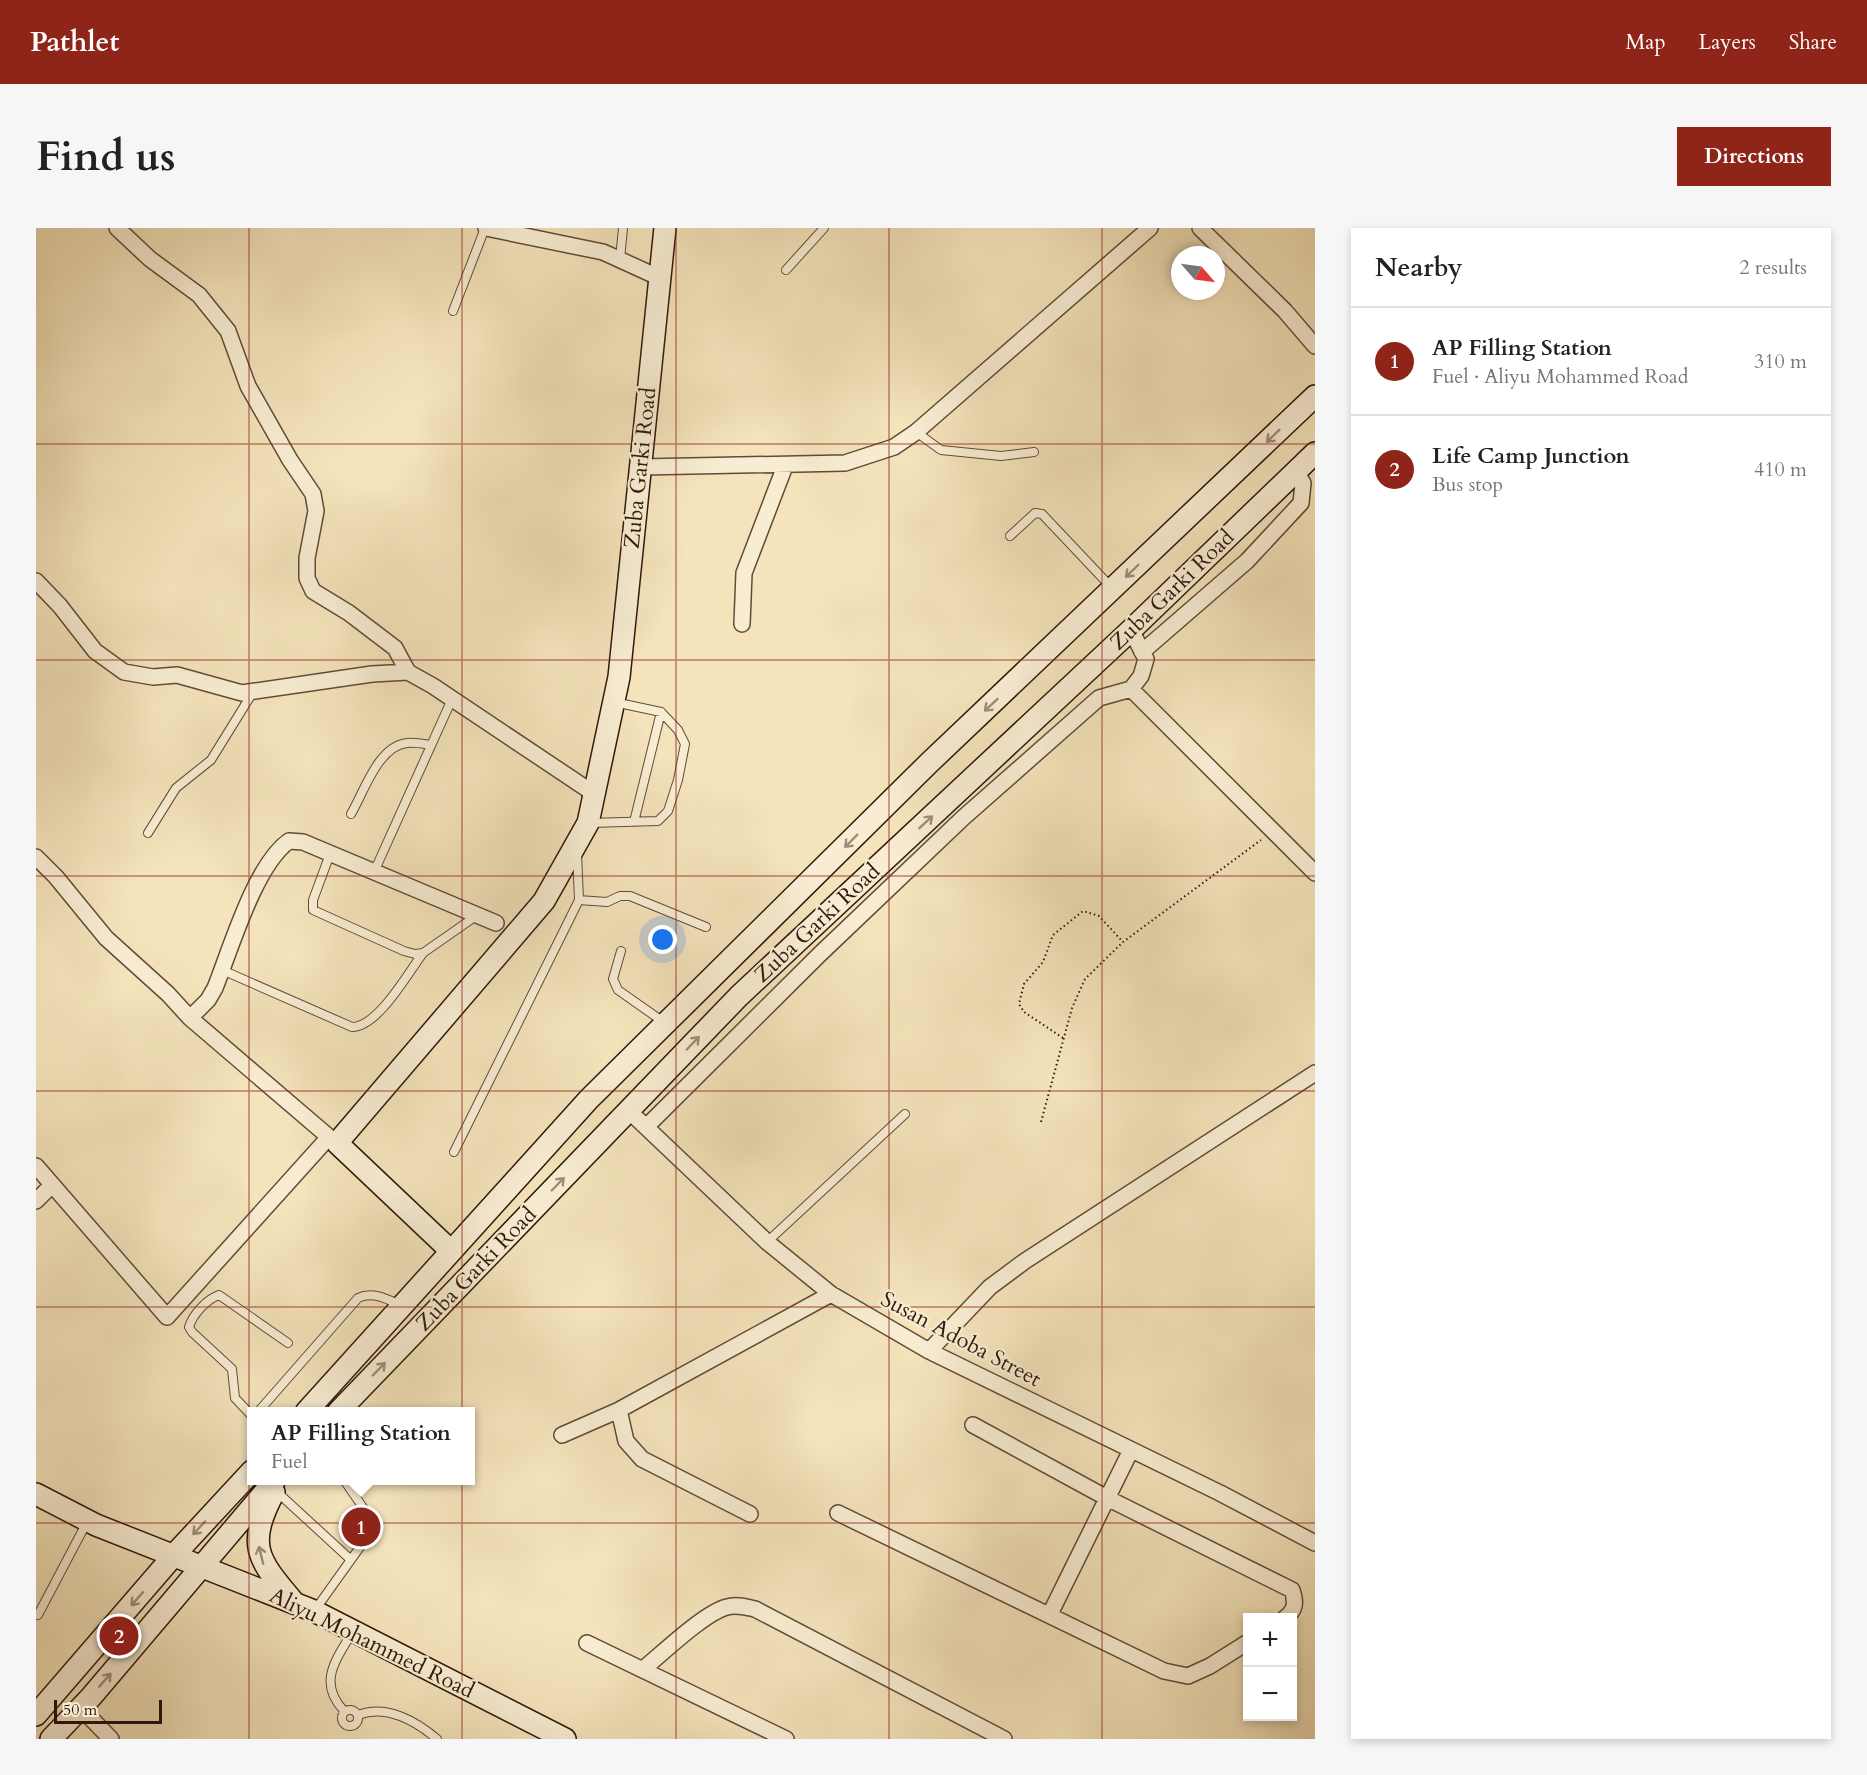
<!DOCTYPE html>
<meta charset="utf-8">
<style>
:root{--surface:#fff;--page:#f6f6f6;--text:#222;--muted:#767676;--line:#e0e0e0;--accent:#8f2418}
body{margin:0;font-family:Cardo,serif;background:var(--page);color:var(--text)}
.controls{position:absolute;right:18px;bottom:18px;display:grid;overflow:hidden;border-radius:0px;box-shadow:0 3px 9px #0003}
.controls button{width:54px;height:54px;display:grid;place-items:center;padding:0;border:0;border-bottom:2px solid var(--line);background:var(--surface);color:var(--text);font:30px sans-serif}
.compass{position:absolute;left:1135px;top:18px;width:54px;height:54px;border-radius:50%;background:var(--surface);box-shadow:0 3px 9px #0003;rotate:118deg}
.scale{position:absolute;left:18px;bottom:15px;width:108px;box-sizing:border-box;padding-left:6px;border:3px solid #30180b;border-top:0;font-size:16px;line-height:21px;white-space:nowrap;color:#30180b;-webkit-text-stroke:4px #f8edd3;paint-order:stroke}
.you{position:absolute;left:627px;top:712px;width:21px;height:21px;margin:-15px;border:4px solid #fff;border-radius:50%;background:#1a73e8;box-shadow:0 0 0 9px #1a73e833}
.badge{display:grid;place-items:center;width:39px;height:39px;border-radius:50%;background:var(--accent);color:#fff;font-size:20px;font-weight:700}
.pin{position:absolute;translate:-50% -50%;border:3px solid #fff;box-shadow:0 2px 6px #0006}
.popup{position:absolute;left:211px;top:1179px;width:228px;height:78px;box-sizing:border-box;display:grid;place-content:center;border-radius:0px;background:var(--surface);filter:drop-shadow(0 2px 4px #0005);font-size:20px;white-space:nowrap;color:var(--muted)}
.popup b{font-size:22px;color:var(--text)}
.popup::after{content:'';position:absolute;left:50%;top:100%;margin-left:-12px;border:12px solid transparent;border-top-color:var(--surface)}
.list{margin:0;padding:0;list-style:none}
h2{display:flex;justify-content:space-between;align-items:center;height:78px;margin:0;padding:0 24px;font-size:26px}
h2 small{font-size:20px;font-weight:400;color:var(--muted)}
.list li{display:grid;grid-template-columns:39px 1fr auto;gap:18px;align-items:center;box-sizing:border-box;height:108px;padding:0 24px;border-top:2px solid var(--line)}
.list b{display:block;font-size:22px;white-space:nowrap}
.list p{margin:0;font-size:20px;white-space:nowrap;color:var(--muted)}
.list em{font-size:20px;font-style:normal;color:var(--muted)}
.map{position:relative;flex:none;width:1279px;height:1511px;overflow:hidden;border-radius:0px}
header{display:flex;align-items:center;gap:36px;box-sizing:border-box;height:84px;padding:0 30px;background:var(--accent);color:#fff}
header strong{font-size:28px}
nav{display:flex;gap:33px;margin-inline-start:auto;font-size:21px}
.intro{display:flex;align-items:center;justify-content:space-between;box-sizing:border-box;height:144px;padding:0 36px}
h1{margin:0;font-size:42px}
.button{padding:15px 27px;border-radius:0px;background:var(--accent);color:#fff;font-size:21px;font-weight:700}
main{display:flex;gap:36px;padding:0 36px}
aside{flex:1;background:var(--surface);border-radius:0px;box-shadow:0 3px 9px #0003}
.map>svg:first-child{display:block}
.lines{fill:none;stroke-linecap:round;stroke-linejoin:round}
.lane-casing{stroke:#614b37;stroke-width:10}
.street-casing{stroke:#614b37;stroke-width:18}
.secondary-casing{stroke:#30180b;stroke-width:24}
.path{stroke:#30180b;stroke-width:2;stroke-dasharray:1.5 3;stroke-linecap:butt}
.lane{stroke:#f8edd3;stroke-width:8}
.street{stroke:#f8edd3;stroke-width:15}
.secondary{stroke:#f8edd3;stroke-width:21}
.oneway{stroke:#9e8d79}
.grid{fill:none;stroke:#8f2418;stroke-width:1.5;stroke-opacity:0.55}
.labels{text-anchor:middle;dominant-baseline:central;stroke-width:4.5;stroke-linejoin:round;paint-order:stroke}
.street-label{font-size:22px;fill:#30180b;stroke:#f8edd3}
</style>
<header>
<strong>Pathlet</strong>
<nav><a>Map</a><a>Layers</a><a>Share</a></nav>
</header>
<div class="intro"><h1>Find us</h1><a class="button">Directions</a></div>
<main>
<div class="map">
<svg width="1279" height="1511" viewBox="0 0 1279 1511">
<rect width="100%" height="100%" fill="#f4e3bb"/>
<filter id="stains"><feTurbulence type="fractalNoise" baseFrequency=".00333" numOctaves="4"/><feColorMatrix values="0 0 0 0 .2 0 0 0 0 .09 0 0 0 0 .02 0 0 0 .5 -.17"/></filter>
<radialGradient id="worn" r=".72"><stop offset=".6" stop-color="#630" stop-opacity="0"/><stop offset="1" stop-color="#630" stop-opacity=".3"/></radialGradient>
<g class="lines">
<defs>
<path id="lane" d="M584 31 587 0
M750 42 788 0
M417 83 449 0
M880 204 905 222 965 228 998 224
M974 308 999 285 1006 286 1076 360
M315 586C328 564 342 518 371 515 379 514 388 516 395 517
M598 594 625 484
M554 595 622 593 632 583 642 552 649 516 642 502 625 484 578 474
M112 605 140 560 175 532 217 464
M294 626 277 672V682L368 723 379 726 387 725 440 688
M338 644 416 471
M543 672 571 674 584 668H594L670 699
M585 723 577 751 582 762 629 795
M186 742 316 799C342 799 372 745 387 725
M418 924 543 672 541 625
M731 1014 869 886
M222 1184 322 1070C337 1063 351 1071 364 1077
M216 1188 199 1170 196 1141 156 1104 153 1099C157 1086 171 1071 183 1067L252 1115
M240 1263 314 1331
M279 1382 334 1305 337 1294 308 1252
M2 1387 51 1294
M306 1490a8 8 0 1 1 16 0a8 8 0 1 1-16 0Z
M308 1483C281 1454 300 1432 317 1403
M322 1487C350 1476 380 1493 401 1511"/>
<path id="street" d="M81 0 114 31 163 67 192 103 212 158 254 232 277 266 280 283 271 330V350L277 363 313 385 359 420 372 444
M450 0 567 24 624 50
M1164 0 1249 83 1279 118
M605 239 809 235 858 219 880 204 1114 0
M0 353 24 378 59 423 88 444 117 449 141 447 206 465 336 446 372 444 397 458 560 567
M706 396 708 345 749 238
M1095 402 1110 431 1105 448 1095 461 1279 645
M1106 424 1211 333 1265 275 1267 255 1260 243
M0 629 20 649 70 710 132 766 154 790 293 909
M154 790 172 772 179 760C195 720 219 637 253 613L267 614 460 695
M593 883 731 1014 795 1066 893 1123 1184 1265 1279 1315
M610 899 784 726 928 589 1063 470 1095 461
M0 938 131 1089 293 909 301 915
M0 973 16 957
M893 1123 954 1059 989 1033 1279 845
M583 1182 590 1213 606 1231 714 1286
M937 1197 1071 1270 1256 1362C1260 1374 1260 1382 1249 1390
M526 1207 583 1182 795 1066
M802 1285 1128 1443 1152 1448 1174 1438 1212 1414
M1014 1386 1095 1222
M551 1415 750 1511
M607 1441C627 1425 668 1385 691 1379 700 1376 710 1379 719 1381L968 1511
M45 1480 75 1511"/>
<path id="secondary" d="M415 1023 301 915 508 673 552 595 583 449 629 0
M270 1184 553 871 893 535 1279 168
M302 1184 703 768 1095 402 1279 225
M238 1264C211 1316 220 1330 256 1372
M0 1266 60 1297 278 1383 529 1511
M0 1487 139 1326 216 1243
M15 1511 55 1469 239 1252"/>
</defs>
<use href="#lane" class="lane-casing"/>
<use href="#street" class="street-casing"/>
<use href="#secondary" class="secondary-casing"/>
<path class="path" d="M1027 810 988 784 983 776 988 756 1007 734 1017 707 1047 683 1063 688 1087 714
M1005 894 1036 780 1049 751 1087 714 1225 612"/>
<use href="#lane" class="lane"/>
<use href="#street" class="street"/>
<use href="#secondary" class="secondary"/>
</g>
<defs><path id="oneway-shaft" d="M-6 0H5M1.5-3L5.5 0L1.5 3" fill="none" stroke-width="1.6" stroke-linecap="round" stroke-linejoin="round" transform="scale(1.5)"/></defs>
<g class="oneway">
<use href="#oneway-shaft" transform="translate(1237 208) rotate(136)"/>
<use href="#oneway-shaft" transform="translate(1096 343) rotate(136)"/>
<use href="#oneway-shaft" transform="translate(955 477) rotate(137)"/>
<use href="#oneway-shaft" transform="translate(890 594) rotate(-43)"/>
<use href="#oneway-shaft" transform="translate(815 613) rotate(135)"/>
<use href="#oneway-shaft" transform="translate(657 815) rotate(-46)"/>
<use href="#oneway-shaft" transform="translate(522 956) rotate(-46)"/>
<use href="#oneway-shaft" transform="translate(343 1141) rotate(-46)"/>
<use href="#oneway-shaft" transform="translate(163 1300) rotate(133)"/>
<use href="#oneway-shaft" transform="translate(225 1327) rotate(-104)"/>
<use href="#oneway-shaft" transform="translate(101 1371) rotate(131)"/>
<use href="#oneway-shaft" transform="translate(69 1452) rotate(-49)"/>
</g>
<path class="grid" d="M213 0V1511M426 0V1511M640 0V1511M853 0V1511M1066 0V1511M0 216H1279M0 432H1279M0 648H1279M0 863H1279M0 1079H1279M0 1295H1279"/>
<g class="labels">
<g class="street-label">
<text transform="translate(604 240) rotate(-84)">Zuba Garki Road</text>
<text transform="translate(1136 362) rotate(-44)">Zuba Garki Road</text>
<text transform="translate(781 695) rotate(-43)">Zuba Garki Road</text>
<text transform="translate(440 1041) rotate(-46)">Zuba Garki Road</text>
<text transform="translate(925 1111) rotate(28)">Susan Adoba Street</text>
<text transform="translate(336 1415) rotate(26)">Aliyu Mohammed Road</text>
</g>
</g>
<rect width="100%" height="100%" filter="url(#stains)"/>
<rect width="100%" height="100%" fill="url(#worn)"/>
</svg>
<div class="controls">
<button>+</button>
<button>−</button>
</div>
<svg class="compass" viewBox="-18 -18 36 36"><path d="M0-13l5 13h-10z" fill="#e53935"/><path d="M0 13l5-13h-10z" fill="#767676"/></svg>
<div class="scale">50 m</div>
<div class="you"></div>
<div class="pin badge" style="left:325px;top:1299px">1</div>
<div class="popup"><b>AP Filling Station</b>Fuel</div>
<div class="pin badge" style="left:83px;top:1408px">2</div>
</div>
<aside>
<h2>Nearby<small>2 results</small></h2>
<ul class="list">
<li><span class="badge">1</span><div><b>AP Filling Station</b><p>Fuel · Aliyu Mohammed Road</p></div><em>310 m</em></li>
<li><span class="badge">2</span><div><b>Life Camp Junction</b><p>Bus stop</p></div><em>410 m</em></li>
</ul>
</aside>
</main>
